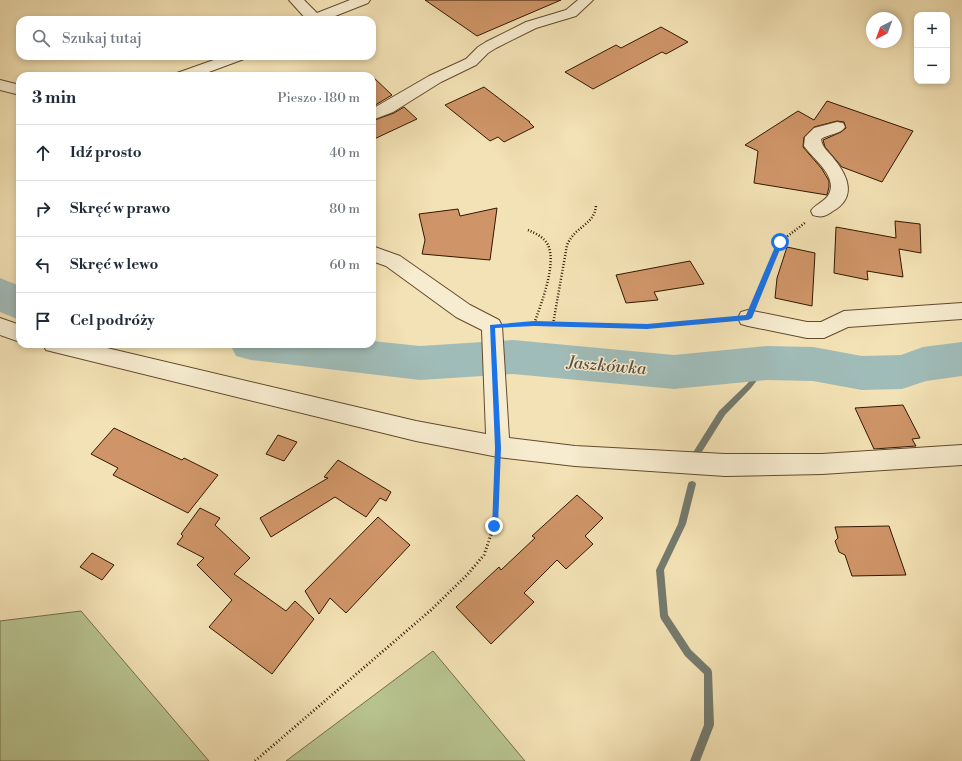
<!DOCTYPE html>
<html lang="pl">
<meta charset="utf-8">
<style>
:root{--surface:#fff;--page:#f2f2f3;--text:#1f2937;--muted:#747a83;--line:#e0e1e3}
body{margin:0;font-family:"Libre Bodoni",serif;background:var(--page);color:var(--text)}
.controls{position:absolute;right:12px;top:12px;display:grid;overflow:hidden;border-radius:8px;box-shadow:0 2px 6px #0003}
.controls button{width:36px;height:36px;display:grid;place-items:center;padding:0;border:0;border-bottom:1px solid var(--line);background:var(--surface);color:var(--text);font:20px sans-serif}
.compass{position:absolute;left:866px;top:12px;width:36px;height:36px;border-radius:50%;background:var(--surface);box-shadow:0 2px 6px #0003;rotate:221deg}
.stop{position:absolute;width:12px;height:12px;margin:-9px;border:3px solid #1a73e8;border-radius:50%;background:#fff}
.stop.end{background:#1a73e8;border-color:#fff;box-shadow:0 1px 4px #0008}
.list{margin:0;padding:0;list-style:none}
h2{display:flex;justify-content:space-between;align-items:center;height:52px;margin:0;padding:0 16px;font-size:17px}
h2 small{font-size:13px;font-weight:400;color:var(--muted)}
.list li{display:grid;grid-template-columns:26px 1fr auto;gap:12px;align-items:center;box-sizing:border-box;height:56px;padding:0 16px;border-top:1px solid var(--line)}
.list b{display:block;font-size:15px;white-space:nowrap}
.list em{font-size:13px;font-style:normal;color:var(--muted)}
.icon{flex:none;width:22px;height:22px;fill:none;stroke:currentColor;stroke-width:2;stroke-linecap:round;stroke-linejoin:round}
.map{position:relative;flex:none;width:962px;height:761px;overflow:hidden}
.search{position:absolute;background:var(--surface);box-shadow:0 2px 6px #0003;left:16px;top:16px;width:360px;height:44px;display:flex;align-items:center;gap:10px;box-sizing:border-box;padding:0 14px;border-radius:12px;color:var(--muted);font-size:15px}
.panel{position:absolute;background:var(--surface);box-shadow:0 2px 6px #0003;left:16px;top:72px;width:360px;height:276px;border-radius:12px}
.map>svg:first-child{display:block}
.green{fill:#b8c490;stroke:#766e48}
.lines{fill:none;stroke-linecap:round;stroke-linejoin:round}
.stream{fill:#747a6e;fill-rule:evenodd}
.river{fill:#a0bcb8;fill-rule:evenodd}
.building{fill:#cf9568;stroke:#331700}
.minor-casing{stroke:#634a2d;stroke-width:2}
.path-far1{stroke:#331700;stroke-width:2.5;stroke-dasharray:1 2;stroke-linecap:butt}
.path{stroke:#331700;stroke-width:3;stroke-dasharray:1 2.5;stroke-linecap:butt}
.minor{fill:#f7eccf;fill-rule:evenodd}
.route{fill:#1a73e8}
.labels{text-anchor:middle;dominant-baseline:central;stroke-width:3;stroke-linejoin:round;paint-order:stroke}
.water-label{font-size:17px;font-style:italic;fill:#595140;stroke:#f7eccf}
</style>
<div class="map">
<svg width="962" height="761" viewBox="0 0 962 761">
<rect width="100%" height="100%" fill="#f3e2b5"/>
<filter id="stains"><feTurbulence type="fractalNoise" baseFrequency=".005" numOctaves="4"/><feColorMatrix values="0 0 0 0 .2 0 0 0 0 .09 0 0 0 0 .02 0 0 0 .5 -.17"/></filter>
<radialGradient id="worn" r=".72"><stop offset=".6" stop-color="#630" stop-opacity="0"/><stop offset="1" stop-color="#630" stop-opacity=".3"/></radialGradient>
<path class="green" d="M81 611 209 761H0V621Z
M433 651 525 761H286Z"/>
<g class="lines">
<path class="stream" d="M767 360 769 361 770 363 769 365 751 388 725 415 698 458 695 459 692 458 691 456 692 454 719 411 747 384 765 361Z
M692 481 695 482 696 484 686 524 664 570 668 615 691 650 711 669 712 672 714 725 700 761H690L704 725V674L685 656 661 619 660 616 656 570 678 524 688 484 689 482Z"/>
<path class="river" d="M0 278 20 286V320L0 312Z
M513 340 674 355 767 346 813 347 862 356 901 355 923 347 962 342V376L926 381 902 389 862 390 813 381 767 380 674 389 513 374 420 380 251 360 236 356 230 344H372V341L420 346Z"/>
</g>
<path class="building" d="M425 0H561L477 36Z
M661 27 688 42 666 54 662 52 593 89 565 72 616 45 621 48Z
M372 76 392 95 372 107Z
M484 87 530 122H529L534 127 504 142 498 137 490 141 445 105Z
M827 101 913 131 882 182 842 167 825 147 823 140 841 132 846 128 844 122 837 121 814 127 804 137 803 147 822 169 829 181V187L827 195 754 183 758 151 745 145 798 111 814 120Z
M404 107 417 119 372 140V121L394 113Z
M497 208 490 260 422 254 425 240 419 214 458 209 460 216Z
M895 221 920 224 921 253 899 249 903 277 867 271 868 280 834 273 836 227 896 238Z
M787 247 815 253 812 306 775 298 777 278Z
M690 261 704 284 654 292 658 300 626 303 616 275Z
M903 405 920 438 912 439 916 446 874 449 855 408Z
M114 428 182 460 184 458 218 475 188 513 113 475 118 468 91 454Z
M278 435 297 442 284 461 266 454Z
M338 460 391 492 386 501 380 498 366 517 335 497 271 537 260 518 328 478 324 477Z
M577 495 603 518 585 536 593 544 566 569 557 560 524 593 534 602 491 644 456 607 499 567 501 570 535 538 532 536Z
M200 508 220 518 215 525 250 558 234 574 286 611 295 601 314 619 272 674 209 627 232 600 197 565 204 558 177 544 183 536 181 534Z
M378 517 410 545 346 613 330 598 319 614 305 591Z
M889 526 906 575 852 576 845 555 839 552 835 541 838 538 835 527Z
M92 553 114 565 102 580 80 567Z"/>
<g class="lines">
<defs>
<path id="minor" d="M289 0H304L317 13 350 0H370L368 3 325 20H307Z
M578 0H593L576 16 536 28 496 48 488 53 476 65 441 82 393 112 372 120V109L429 76 466 59 478 47 486 42 526 22 566 10Z
M225 56H247L244 59 198 76H175L177 73Z
M0 80 20 85V95L0 90Z
M837 122 843 123 845 127C841 134 829 134 821 139 822 148 829 152 834 159 848 176 857 197 833 211 826 216 822 218 813 215L811 211C815 204 825 202 829 194 838 176 813 159 804 146L805 137 814 128Z
M372 246 400 256 470 305 499 320 502 326 509 438 575 446 725 454H822L962 445V465L822 474 725 476 575 466 498 457 416 441 54 352 46 350 43 344H90L416 421 486 434 482 330 456 317 386 266 372 261Z
M962 303V319L848 327 824 338H807L748 326 741 324 738 318 741 312 748 310 807 322H821L844 311Z
M0 318 20 325V342L0 335Z"/>
</defs>
<use href="#minor" class="minor-casing"/>
<path class="path-far1" d="M528 230C535 233 544 237 548 245 557 264 541 304 534 324
M756 300 780 242 806 222
M553 324 567 245C575 226 595 225 596 205
M514 325 534 324 647 327 729 319"/>
<path class="path" d="M255 761 431 610 467 575 484 555 494 526 497 468"/>
<use href="#minor" class="minor"/>
</g>
<path class="route" d="M780 240 783 242 752 318 748 320 647 329 534 326 495 328 501 448 498 526 497 528H492L495 448 490 325 534 321 647 324 746 315 777 242Z"/>
<g class="labels">
<g class="water-label">
<text transform="translate(607 366) rotate(5)">Jaszkówka</text>
</g>
</g>
<rect width="100%" height="100%" filter="url(#stains)"/>
<rect width="100%" height="100%" fill="url(#worn)"/>
</svg>
<div class="controls">
<button>+</button>
<button>−</button>
</div>
<svg class="compass" viewBox="-18 -18 36 36"><path d="M0-13l5 13h-10z" fill="#e53935"/><path d="M0 13l5-13h-10z" fill="#747a83"/></svg>
<div class="stop" style="left:780px;top:242px"></div>
<div class="stop end" style="left:494px;top:526px"></div>
<div class="search"><svg class="icon" aria-label="search" viewBox="0 0 24 24"><circle cx="10" cy="10" r="6"/><path d="M15 15l6 6"/></svg>Szukaj tutaj</div>
<section class="panel">
<h2>3 min<small>Pieszo · 180 m</small></h2>
<ul class="list">
<li><svg class="icon" aria-label="ahead" viewBox="0 0 24 24"><path d="M12 20V5M6 11l6-6 6 6"/></svg><div><b>Idź prosto</b></div><em>40 m</em></li>
<li><svg class="icon" aria-label="right" viewBox="0 0 24 24"><path d="M7 20v-9h11M14 6l5 5-5 5"/></svg><div><b>Skręć w prawo</b></div><em>80 m</em></li>
<li><svg class="icon" aria-label="left" viewBox="0 0 24 24"><path d="M17 20v-9H6M10 6l-5 5 5 5"/></svg><div><b>Skręć w lewo</b></div><em>60 m</em></li>
<li><svg class="icon" aria-label="arrive" viewBox="0 0 24 24"><path d="M6 21V4h12l-3 4 3 4H6"/></svg><div><b>Cel podróży</b></div></li>
</ul>
</section>
</div>
